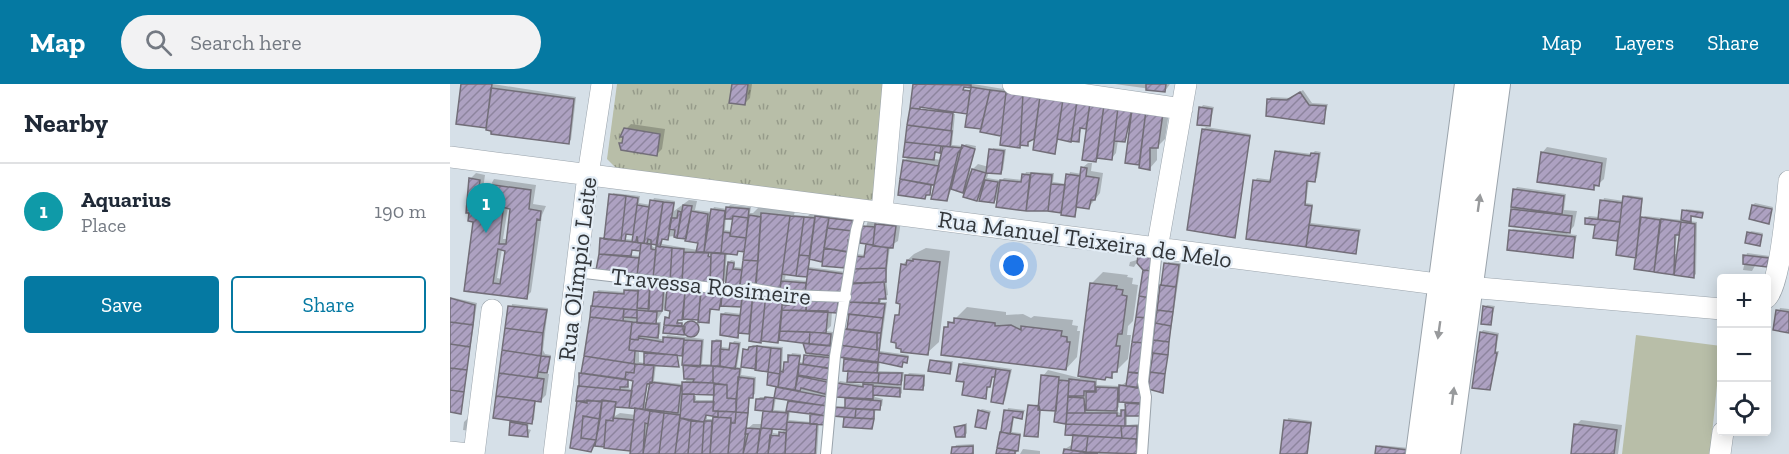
<!DOCTYPE html>
<meta charset="utf-8">
<style>
:root{--surface:#fff;--page:#f2f2f3;--text:#1f2937;--muted:#747a83;--line:#e0e1e3;--accent:#0579a2}
body{margin:0;font-family:"Zilla Slab",serif;background:var(--page);color:var(--text)}
.controls{position:absolute;right:18px;bottom:18px;display:grid;overflow:hidden;border-radius:6px;box-shadow:0 3px 15px #0003}
.controls button{width:54px;height:54px;display:grid;place-items:center;padding:0;border:0;border-bottom:2px solid var(--line);background:var(--surface);color:var(--text);font:30px sans-serif}
.you{position:absolute;left:564px;top:182px;width:21px;height:21px;margin:-15px;border:4px solid #fff;border-radius:50%;background:#1a73e8;box-shadow:0 0 0 9px #1a73e833}
.badge{display:grid;place-items:center;width:39px;height:39px;border-radius:50%;background:var(--accent);color:#fff;font-size:20px;font-weight:700}
.pin{position:absolute;translate:-50% -50px;filter:drop-shadow(0 2px 3px #0008)}
.pin::after{content:'';position:absolute;top:32px;width:21px;height:18px;background:inherit;clip-path:polygon(0 0,100% 0,50% 100%)}
.list{margin:0;padding:0;list-style:none}
h2{display:flex;justify-content:space-between;align-items:center;height:78px;margin:0;padding:0 24px;font-size:26px}
h2 small{font-size:20px;font-weight:400;color:var(--muted)}
.list li{display:grid;grid-template-columns:39px 1fr auto;gap:18px;align-items:center;box-sizing:border-box;height:96px;padding:0 24px;border-top:2px solid var(--line)}
.list b{display:block;font-size:22px;white-space:nowrap}
.list p{margin:0;font-size:20px;white-space:nowrap;color:var(--muted)}
.list em{font-size:20px;font-style:normal;color:var(--muted)}
.actions{display:flex;gap:12px;padding:18px 24px}
.actions a{flex:1;padding:14px 0;border:2px solid var(--accent);border-radius:6px;text-align:center;font-size:21px;color:var(--accent)}
.actions .main{background:var(--accent);color:#fff}
.icon{flex:none;width:33px;height:33px;fill:none;stroke:currentColor;stroke-width:2;stroke-linecap:round;stroke-linejoin:round}
.map{position:relative;flex:none;width:1339px;height:370px;overflow:hidden}
header{display:flex;align-items:center;gap:36px;box-sizing:border-box;height:84px;padding:0 30px;background:var(--accent);color:#fff}
header strong{font-size:28px}
nav{display:flex;gap:33px;margin-inline-start:auto;font-size:21px}
.search{width:420px;height:54px;background:var(--page);display:flex;align-items:center;gap:15px;box-sizing:border-box;padding:0 21px;border-radius:33px;color:var(--muted);font-size:22px}
main{display:flex}
aside{flex:1;background:var(--surface)}
.map>svg:first-child{display:block}
.grass{fill:#b8bea8}
.park{fill:url(#park-tufts)}
.shadow{fill:#0003;fill-rule:evenodd}
.building{fill:url(#building-hatch);stroke:#726e78;stroke-width:1.5;fill-rule:evenodd}
.lines{fill:none;stroke-linecap:round;stroke-linejoin:round}
.lane-casing{stroke:#9ba4ac;stroke-width:12}
.street-casing{stroke:#9ba4ac;stroke-width:22}
.secondary-casing{stroke:#9ba4ac;stroke-width:32}
.lane{stroke:#fff;stroke-width:10}
.street{stroke:#fff;stroke-width:21}
.secondary{stroke:#fff;stroke-width:30}
.oneway{fill:#989a9c}
.labels{text-anchor:middle;dominant-baseline:central;stroke-width:4.5;stroke-linejoin:round;paint-order:stroke}
.street-label{font-size:24px;fill:#32363a;stroke:#e3edf6}
</style>
<header>
<strong>Map</strong>
<div class="search"><svg class="icon" aria-label="search" viewBox="0 0 24 24"><circle cx="10" cy="10" r="6"/><path d="M15 15l6 6"/></svg>Search here</div>
<nav><a>Map</a><a>Layers</a><a>Share</a></nav>
</header>
<main>
<aside>
<h2>Nearby<small></small></h2>
<ul class="list">
<li><span class="badge" style="background:#0f9aa8">1</span><div><b>Aquarius</b><p>Place</p></div><em>190 m</em></li>
</ul>
<div class="actions"><a class="main">Save</a><a>Share</a></div>
</aside>
<div class="map">
<svg width="1339" height="370" viewBox="0 0 1339 370">
<defs>
<pattern id="park-tufts" width="24" height="20" patternUnits="userSpaceOnUse" patternTransform="scale(1.5)"><rect width="24" height="20" fill="#b8bea8"/><path d="M3 7l-1-3M5 7V3M7 7l1-3M15 17l-1-3M17 17v-4M19 17l1-3" fill="none" stroke="#969b8a"/></pattern>
<pattern id="building-hatch" width="6" height="6" patternUnits="userSpaceOnUse" patternTransform="scale(1.5)"><rect width="6" height="6" fill="#ada1c1"/><path d="M-1 1l2-2M0 6l6-6M5 7l2-2" fill="none" stroke="#8d849e"/></pattern>
</defs>
<rect width="100%" height="100%" fill="#d6e0e8"/>
<path class="grass" d="M1186 251 1271 262 1260 370H1172Z"/>
<path class="park" d="M167 0H436L427 109 418 120 167 85 157 75Z"/>
<path class="shadow" d="M13 0H43L126 13 121 56 118 58 42 48 37 46 38 42 7 39Z
M283 0H302L300 14 294 20Z
M465 0H523L560 6 720 21 715 55 707 63V76L700 84 691 76 688 79 682 38H678L677 54 668 56 666 69 661 75 650 73 646 77 639 40 632 43 628 56 609 54 604 68 587 50 577 60 569 63 553 51 517 42 519 29 469 21 468 26 505 30 502 61 513 62 516 60 526 62 519 89 528 80 539 83 543 64 556 65 553 86 550 89 539 87 537 94 549 96V99L554 94 573 96 576 88 604 89 603 98 617 100 620 88 632 90V84L638 79H642L641 87 653 89 650 109 639 123 628 122 625 131 597 125 548 122 549 113 544 118 532 110 527 116 518 101 513 107 502 104 497 116 486 100 483 99 481 107 475 113 450 110 454 77 459 72 455 71ZM512 1 523 3 522 9 512 8ZM495 62 492 76 483 75 487 67Z
M665 0H720L715 7Z
M853 6 862 19 878 20 873 38 819 15 821 13 841 14Z
M753 21 764 23 760 41 751 24Z
M181 40 215 45 212 65 207 70 171 59 174 56 172 49Z
M756 43 801 50 784 152 753 46Z
M1097 63 1157 74 1154 95 1143 105 1092 69Z
M829 66 862 70 865 67 871 68 867 94 859 96 856 119 863 120 861 139 911 145 906 168 797 154 805 97 807 94 822 96Z
M26 89 35 91 33 105 38 106 44 95 86 101 83 120 96 122 92 131 81 208 76 213 15 206 24 136 20 95ZM58 123 62 124 58 155H53ZM52 165H56L52 195 47 194Z
M1067 103 1116 110 1114 126 1127 127 1124 142 1117 150 1127 151 1122 172 1061 147 1063 145 1101 148 1102 145 1063 125 1066 122 1065 106Z
M163 109 190 112 189 119 201 121 204 114 225 117 224 127 239 116 247 117 245 126 262 128 264 123 277 125 280 121 301 123 300 129H303L308 124H318L345 127 344 131 358 132 361 129 405 135 397 180 375 173 372 176 361 173 359 183 396 188 394 208 332 206V200L330 202 277 203V196L272 200 148 185ZM284 131 282 147 275 146 276 133ZM177 149 185 150 184 156 176 155ZM186 150 191 151 190 160H184ZM226 152 249 158 248 166 212 160 213 153ZM201 159H208V164L203 163ZM296 163 294 184 285 183V177L281 176 276 182 277 168 286 169ZM183 165 192 166 191 172 180 171ZM257 167H263V174L257 173ZM336 189 359 191 358 197 335 195Z
M1177 111 1193 113 1190 136 1195 132 1232 136 1236 125 1254 127 1251 132 1243 131 1239 137 1247 138 1246 190 1244 192 1186 184 1188 172 1169 156 1145 153 1147 140 1137 134 1139 132 1149 133 1154 114 1174 117ZM1227 150H1231L1228 170H1225Z
M1305 119 1323 123 1318 138 1303 121Z
M418 136H427L426 141 432 136 451 137 448 157 440 162 436 195 438 211 431 213V218H437L430 267 459 271 452 281 430 277 429 287 454 288 453 297 448 302H452V309L449 312 425 310V313L433 315 432 322 426 324 422 344 396 332 385 323 396 322 397 312 388 299 390 297 415 301 418 298 399 285 396 276 399 273 394 246 399 243 400 201 404 199 406 170 415 171 417 159 412 158ZM397 311 415 313 397 315Z
M1301 147 1313 149 1310 160 1299 149Z
M476 164 500 167 489 258 477 269 446 232 451 227 452 181 464 170Z
M1297 169 1320 172 1319 179 1317 181 1306 180 1302 187 1293 186Z
M704 171 691 328 677 330V341L689 340V370H615V365L623 360 625 350H616L617 338 606 337 607 325H590L587 352 579 322 590 320 593 292 598 286 630 294 641 200 653 188 678 191 677 193 683 194 682 200 688 201 683 237 678 242 677 251H681L678 275 661 292 647 293V301L670 302 678 297 694 185 687 178 684 183 679 182 680 178ZM637 300 638 320H632ZM669 317H677L673 330 665 327 669 323Z
M718 178 731 179 712 307 700 305Z
M216 199 215 210 221 205 335 210 334 219H341V215H390L389 225 382 227 381 242 376 247 383 248 386 283 369 339 367 370H181L182 365 147 361 148 351 141 366 122 363 131 289 146 209 148 206 175 208 178 205H190ZM217 220 222 226 221 232 216 234 215 248 246 251 250 238 237 239 236 246 224 234 256 235 258 238 262 224H269L271 220 293 222 292 230 275 228 273 230 277 252 287 253 290 248 301 249V256L354 257 360 268 355 279 350 278 351 270 342 269 335 286 332 285 333 263 303 261 295 266 320 287 327 302 326 313H310L308 315 315 326 313 340H303L297 345 300 313 305 310 306 293 291 291 292 284 287 283 291 258 284 257 280 264 272 263V256L266 255 263 258V280H252L254 255 217 251 215 256 206 254 210 250 211 238H206ZM227 264 230 280 229 270 234 271 239 293 233 300 204 297 206 280 229 281ZM189 267 196 268 195 279 189 278ZM339 289 366 292 365 297 339 292ZM180 294 185 295 183 305 175 304ZM198 299H202L198 318H195ZM233 308 266 309 265 316H246V312L233 311ZM326 313 341 315 338 327 324 326ZM166 321 187 323 186 331 170 329 165 332ZM340 326 362 329 361 338 339 336ZM257 330 266 331 264 335H257ZM323 344 335 345 330 350 323 349Z
M0 213 27 219 11 328 0 327Z
M62 220 98 224 93 266 95 270 101 271 99 285 95 290H99L96 311 91 316 86 315 84 336 79 338 78 345 81 346 78 352 62 339 65 336 45 333Z
M1037 221 1045 222 1040 240 1035 223Z
M517 223 556 228V231L573 230 581 234 584 232 623 236 622 241 628 242 627 247H630L627 273 616 285 496 244Z
M1330 224 1339 225V247L1325 244Z
M1033 246 1049 249 1046 267H1049L1040 304 1031 249Z
M484 276 503 277 502 286 499 289 482 278Z
M513 278 562 285 555 316 553 319 547 292H543L535 313 515 297 510 281Z
M459 289 475 290V302L472 305 457 292Z
M558 324 575 326 572 333 564 332 562 348 571 349 566 370H547Z
M532 325 541 327 536 344 529 327Z
M19 333 20 347 13 346 14 338Z
M838 334 862 337 858 370H832Z
M1131 336 1172 341 1168 370H1122L1126 341Z
M517 339V349L515 352 506 343Z
M524 360V370H502L506 361Z
M929 361 959 364 958 370H926Z
M573 365 590 367V370H570Z"/>
<path class="building" d="M11 0H42L36 44 6 40Z
M282 0H298L295 21 279 19Z
M463 0 521 1V4L514 3 513 6 520 7 517 30 470 23V25L460 24Z
M696 0H716L715 8 696 6Z
M521 3 540 6 531 45 515 43Z
M41 4 124 15 119 60 41 50V47L36 46Z
M540 6 556 8 551 52 530 48Z
M556 8 573 10 570 64 550 61Z
M850 8 859 21 876 22 874 40 816 32 817 15 837 16Z
M573 10 590 12 584 55 578 58V62L570 61Z
M590 12 613 15 605 70 583 66Z
M613 15 627 17 621 58 607 55Z
M627 17 640 19 636 45 630 44 629 58 621 57Z
M640 19 654 21 646 78 632 76Z
M654 21 668 23 662 76 647 74Z
M668 23 682 25 675 58 664 57Z
M749 23 762 25 760 42 747 41Z
M460 24 503 29 501 47 457 41Z
M682 25 696 26 689 81 675 79Z
M696 26 713 29 708 64H700V86L689 84Z
M457 41 502 47 500 63 455 58Z
M174 44 210 50 207 72 171 66 169 59H172L173 53H170Z
M752 45 800 52 785 154 737 146Z
M455 58 491 62 490 69 485 68 484 76 453 73Z
M512 61 525 65 513 109 501 105Z
M493 62 512 64 508 69 497 117 481 115Z
M539 65 554 67 551 90 536 89Z
M825 67 860 72 861 69 869 70 865 98 857 97 855 121 862 122 856 163 796 155 803 96 820 98Z
M1091 68 1152 79 1149 102 1144 101V106L1087 98Z
M453 76 489 82 484 101 450 95Z
M631 83 637 84 636 92 649 94 645 116H641L639 125 626 123Z
M522 85 536 89 527 117 513 113Z
M581 89 602 91 598 127H576Z
M572 90 580 91 576 127 546 123 550 96 571 98Z
M616 90 630 92 625 133 611 131Z
M19 94 30 96 28 110 35 111 37 100 81 106 79 125 91 127 90 136 87 135 77 215 14 207 23 138 18 137 19 129H16ZM39 120 60 125 56 160H49L53 127 38 125ZM48 165 55 167 50 200 43 199Z
M450 95 481 101 480 111H476L475 115 448 111Z
M535 96 548 98 544 119 529 117Z
M601 100 615 101 611 129 598 127Z
M1063 105 1114 112 1112 130 1061 123Z
M159 110 176 112 171 157 154 155Z
M176 112 188 114 183 151 176 150 175 157H171Z
M1173 112 1192 115 1186 174 1166 171Z
M200 116 213 118 207 161 201 160V156L198 155 197 160 194 159Z
M1150 116 1172 119 1170 138 1148 135Z
M213 118 224 119 218 156 212 155 210 163 206 162Z
M187 121 199 123 194 159H188L187 152 186 158H182Z
M233 121 242 122 236 155 227 154Z
M1302 121 1322 125 1319 140 1299 135Z
M276 123 299 125 298 134 283 132 282 135H275Z
M261 125 275 127 271 169 254 168Z
M1061 125 1122 132 1120 149 1059 142Z
M1232 126 1253 129 1252 134 1241 132V138L1231 136Z
M228 127 231 128 227 154 224 153 225 146 219 145 221 134H227Z
M241 127 258 130 254 168H246L248 159 235 157Z
M311 129 340 132 330 204 306 202Z
M299 131 311 133 308 177 293 176Z
M283 132 298 134 296 154 280 152Z
M340 132 354 133 346 192 332 190Z
M365 132 379 134 372 178 359 175Z
M354 133 365 134 360 172 349 171Z
M1191 133 1210 136 1204 188 1184 185Z
M379 134 404 137 402 147 377 144Z
M1135 134 1170 138 1167 157 1143 154 1145 141 1135 140Z
M1211 135 1231 138 1229 151H1225L1224 191 1204 188Z
M1231 138 1245 140 1244 194 1224 191Z
M425 140 446 142 443 164 423 162Z
M859 141 909 147 906 170 856 163Z
M412 142 425 143 423 161 410 159Z
M377 144 402 147 401 156H398L400 168 374 164Z
M1059 146 1125 153 1123 174 1057 166Z
M273 148 280 149V152L296 154 294 168 288 167 287 171 271 169Z
M1297 148 1312 151 1310 162 1295 159Z
M150 154 191 159 190 167 182 166 181 172 149 170Z
M191 159 201 160V165L206 166 203 194 187 192Z
M416 160 438 164 436 184 403 185V172L414 173Z
M206 162 222 164 220 198 203 195Z
M222 164 234 165 232 199 220 198Z
M374 164 397 168 395 184 372 182Z
M234 168 259 169 258 172 261 173 260 201 232 196Z
M261 169 275 170 273 202 260 201Z
M149 170 189 174 187 192 146 186Z
M349 171 360 172 357 193 346 192Z
M688 171 702 173V187L693 186 687 179Z
M1293 171 1319 174 1317 183 1293 180Z
M463 175 490 178 478 271 451 268V265L446 264V259L441 258 445 231H449L450 220 446 219 451 180 456 181 457 176 463 177Z
M293 176 308 177 305 203 290 202Z
M278 178 284 179 283 185 292 186 289 205H275Z
M714 179 729 181 726 203 711 201Z
M436 184V198L403 199V185Z
M358 185 394 190V209L355 210Z
M693 186 702 187 700 214 689 212Z
M189 197 200 198 199 225 187 224Z
M331 197 356 199 355 210 330 207Z
M434 198 436 215H429V219L398 218 399 200Z
M200 199 214 201 212 227H198Z
M640 199 667 202 666 205 673 206 672 211 677 212 672 250H668L666 262H670L667 288H662V294L656 293 655 296 628 292Z
M710 201 726 203 723 228 707 226Z
M251 205 273 206 269 226 260 225 259 239 248 238Z
M174 206 188 207 187 226 142 222 144 208 174 210Z
M217 206 235 208 232 236H228L227 239H232V242L214 241 215 233 219 234 220 227 215 226Z
M293 207 303 208 299 250 288 249Z
M235 208 251 209 248 236 233 235Z
M303 208 316 209 311 259 299 257Z
M272 210 292 212 291 223 271 222Z
M316 210 333 212 328 259 311 257Z
M689 212 701 214 698 234 686 233Z
M0 214 25 221 23 241 0 238Z
M340 214 356 216V227L332 226V221H339Z
M357 215 388 217 387 229 356 227Z
M398 218 435 220 433 234 397 230Z
M58 222 97 226 93 249 55 244Z
M141 222 174 225 173 237 140 233Z
M1033 222 1043 224 1041 241 1031 240Z
M174 225 187 226V234L173 233Z
M187 226 207 228 206 240 187 239Z
M332 226 378 227 376 249 330 247Z
M707 226 723 228 721 242 705 239Z
M1326 226 1339 228V249L1323 246Z
M271 230 290 232 288 254 270 251Z
M399 230 433 234 431 249 397 245Z
M140 233 182 238 179 266 185 267 184 280 134 272Z
M686 233 698 234 695 259 682 258Z
M504 234 545 239V242L561 241 571 246V242L612 247 611 252 617 253V258H620L616 286 491 271 494 243H498V238L504 239Z
M233 245a8 8 0 1 1 16 0a8 8 0 1 1-16 0Z
M0 238 23 241 20 263 0 260Z
M182 238 209 240 208 254 189 252 188 256 180 255Z
M705 239 721 242 719 258 703 256Z
M214 241 235 243 234 251 213 249Z
M55 244 93 249 91 272 52 266Z
M393 245 427 249V266L389 261Z
M330 247 360 248 359 260 329 256Z
M360 248 381 250 380 262 359 260Z
M1030 248 1047 251 1045 269H1047L1040 306 1022 304Z
M427 249H431L428 278 388 273 389 261 427 266Z
M213 253 234 255 232 272 179 266 180 255 188 256 189 254 213 258Z
M234 256 252 257 250 283 232 281Z
M703 256 719 258 718 271 702 269Z
M262 257H271L270 282H261Z
M682 258 695 259 692 290 678 288Z
M280 259 289 260 285 285 270 282V265L279 266Z
M353 259 383 262 382 272 356 269Z
M0 260 20 263 17 286 0 284Z
M307 262 321 264 318 288 305 286Z
M307 262 306 285 291 283 293 265 298 266 299 263Z
M321 264 331 265 330 290 318 288Z
M52 266 91 272 87 294 49 289Z
M194 269 227 271 229 283 194 281Z
M429 269 458 273 457 279 453 278 452 283 428 278Z
M703 269 718 271 715 290 700 288Z
M338 271 350 272 345 306 328 303 330 287 333 288 334 278H338Z
M354 271 382 274 381 285 353 280Z
M91 272 100 273 97 289 88 288Z
M134 272 185 280 184 289 176 288 175 295 131 289Z
M394 275 428 279 427 289 393 287Z
M480 276 501 279 500 290 478 287Z
M185 280 204 281 202 299 197 300 193 325 179 324 183 297 175 295 176 288 184 289Z
M349 280 385 285 383 297 348 291Z
M509 280 546 285 545 293H542L540 303H537L536 315 512 311 514 298 506 297Z
M233 281 263 282V299L243 298 244 295H234Z
M263 282 290 285 286 315 277 314V301L263 299Z
M0 284 17 286 14 308 0 306Z
M546 285 560 287 553 320 541 318Z
M398 287 429 289 428 299 397 298Z
M318 288 330 290 328 303 317 301Z
M678 288 689 289 687 304 676 302Z
M700 288 715 290 713 309 698 305Z
M49 289 94 295 91 318 46 312Z
M129 289 178 296V303H170V306L129 302Z
M429 289H452L451 301 428 299Z
M455 291 474 292 473 306 454 305Z
M591 291 609 293 606 327 588 326Z
M348 292 382 299 379 311 351 304 350 307 345 306Z
M288 293 304 295 303 314H299L298 329 286 328Z
M619 295 645 298V307H634V312H618Z
M609 296 619 297 616 340 604 338Z
M200 298 231 302 228 329 195 325Z
M232 298 264 299V311L232 310Z
M387 299 413 303V300L423 301V315L386 313Z
M264 300 277 301V314L286 315V328L263 327Z
M669 301 692 304 691 319 669 318Z
M128 302 182 307 179 324 165 323 166 318 156 317H126Z
M423 302 450 304V313L423 311Z
M326 303 378 313 377 322 324 314Z
M646 303 668 304 667 327 636 326V308H646Z
M0 306 14 308 11 330 0 328Z
M232 310H244V318H264L263 327H268V333L256 331 254 338 230 334Z
M46 312 85 317 82 340 43 334Z
M315 313 324 314 322 328 305 326 306 315H314Z
M618 313 634 314 635 329H617Z
M395 314 431 317 430 326 395 324Z
M137 316 152 318 150 335 133 332 131 354 146 356 141 368 120 364 127 317 137 319Z
M152 316 166 318 163 337 156 336 154 363 145 362Z
M338 317 378 322 376 332 336 327Z
M675 319 690 320V332H676Z
M578 321 589 322 590 326 588 353 574 352Z
M384 323 406 325 405 334 383 332Z
M185 324 200 327 198 340 195 339 193 370H180Z
M406 325 424 326V335L405 334Z
M528 326 539 329 536 345 525 343Z
M554 326 573 328 572 335 563 333 560 350 551 348Z
M671 326H675V342L616 340 617 329H667V332H671Z
M200 327 214 329 209 370H193Z
M268 327 286 328 285 339H281V334L263 333H268Z
M313 327 338 329 336 346 311 344Z
M286 328 298 329 293 370H278L281 339H285Z
M214 329 230 331 225 370H209Z
M360 329 376 332V341L360 340Z
M133 332 150 335 146 356 131 354Z
M263 333 281 334 278 370H260Z
M394 333 424 335 422 345 393 343Z
M163 334 184 336 180 367 154 364 156 336 163 337Z
M230 334 241 337 238 370H225Z
M834 336 861 339 857 370H830Z
M241 337 254 338 252 370H238Z
M254 337H262L260 370H252Z
M60 338 77 341 78 353 59 351Z
M337 338 367 340 365 370H335Z
M616 340 671 342 672 354 615 351Z
M1124 340 1167 346 1164 370H1121Z
M515 341V353H506L504 343Z
M671 342H687V355L672 354Z
M296 344 310 345 307 370H293L298 350H295Z
M311 344 322 345 318 370H307Z
M329 348 336 349 335 370H318L320 351 329 352Z
M550 348 570 351 568 367 547 364Z
M623 351 638 352 636 368 621 366Z
M638 352 686 355 687 370 636 368Z
M523 362V370H501L502 363Z
M926 362 957 366V370H925Z
M547 364 565 367V370H546Z
M614 365 644 370H648H613Z"/>
<g class="lines">
<defs>
<path id="lane" d="M126 188 289 207 300 204 339 211 396 213
M376 370 385 272 406 146 412 125
M692 370 696 313 693 298 707 165"/>
<path id="street" d="M563 0 732 25
M0 73 995 201 1272 225
M432 128 443 0
M707 165 736 0
M1316 214C1330 204 1337 118 1339 97
M0 368 19 370
M24 370 42 226
M104 370 138 91 152 0
M1270 370 1273 348"/>
<path id="secondary" d="M971 370 1020 0
M995 370 1045 0"/>
</defs>
<use href="#lane" class="lane-casing"/>
<use href="#street" class="street-casing"/>
<use href="#secondary" class="secondary-casing"/>
<use href="#lane" class="lane"/>
<use href="#street" class="street"/>
<use href="#secondary" class="secondary"/>
</g>
<defs><path id="oneway-solid" d="M-6-.8H1V-3.2L6.5 0L1 3.2V.8H-6Z" transform="scale(1.5)"/></defs>
<g class="oneway">
<use href="#oneway-solid" transform="translate(1029 119) rotate(-82)"/>
<use href="#oneway-solid" transform="translate(989 246) rotate(98)"/>
<use href="#oneway-solid" transform="translate(1003 312) rotate(-83)"/>
</g>
<g class="labels">
<g class="street-label">
<text transform="translate(635 155) rotate(8)">Rua Manuel Teixeira de Melo</text>
<text transform="translate(127 185) rotate(-83)">Rua Olímpio Leite</text>
<text transform="translate(261 202) rotate(6)">Travessa Rosimeire</text>
</g>
</g>
</svg>
<div class="controls">
<button>+</button>
<button>−</button>
<button><svg class="icon" aria-label="locate" viewBox="0 0 24 24"><circle cx="12" cy="12" r="6"/><path d="M12 2v4M12 18v4M2 12h4M18 12h4"/></svg></button>
</div>
<div class="you"></div>
<div class="pin badge" style="left:36px;top:149px;background:#0f9aa8">1</div>
</div>
</main>
